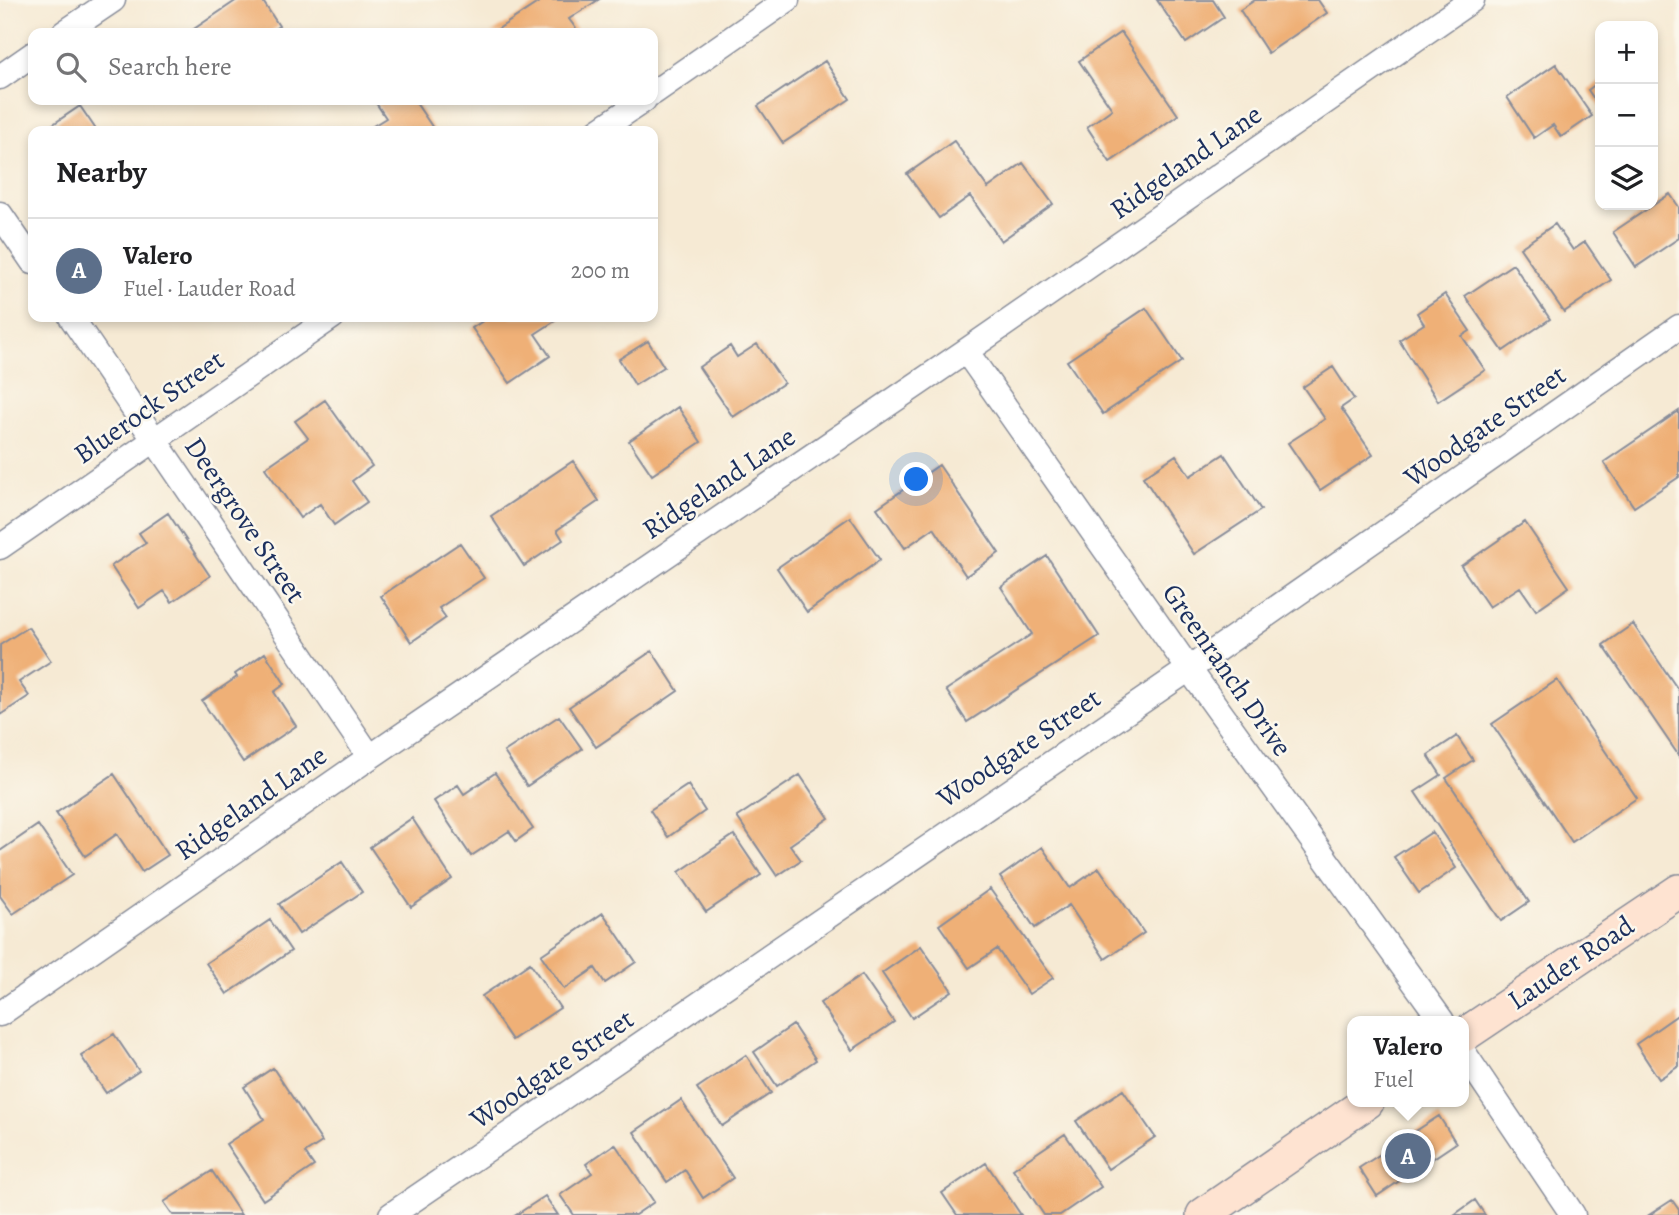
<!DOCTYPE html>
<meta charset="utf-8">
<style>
:root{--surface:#fff;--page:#f2f2f2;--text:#202124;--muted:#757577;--line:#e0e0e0;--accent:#1f6fb2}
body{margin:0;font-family:Alegreya,serif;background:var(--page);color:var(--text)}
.controls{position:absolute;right:21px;top:21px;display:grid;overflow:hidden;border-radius:14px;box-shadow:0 4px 10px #0003}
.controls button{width:63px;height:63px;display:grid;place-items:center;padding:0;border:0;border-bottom:2px solid var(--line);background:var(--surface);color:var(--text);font:35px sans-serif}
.you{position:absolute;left:917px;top:480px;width:24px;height:24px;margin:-18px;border:5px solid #fff;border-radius:50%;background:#1a73e8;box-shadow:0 0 0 10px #1a73e833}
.badge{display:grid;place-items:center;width:46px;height:46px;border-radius:50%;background:var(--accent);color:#fff;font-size:23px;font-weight:700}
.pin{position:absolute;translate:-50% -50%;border:4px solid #fff;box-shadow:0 2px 7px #0006}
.popup{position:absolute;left:1347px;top:1016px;width:122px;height:91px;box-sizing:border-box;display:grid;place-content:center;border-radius:14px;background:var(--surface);filter:drop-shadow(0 2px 5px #0005);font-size:23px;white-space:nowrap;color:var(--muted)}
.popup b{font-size:26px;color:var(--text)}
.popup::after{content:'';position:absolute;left:50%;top:100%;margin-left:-14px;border:14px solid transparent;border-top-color:var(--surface)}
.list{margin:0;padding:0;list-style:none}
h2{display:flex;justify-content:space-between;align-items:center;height:91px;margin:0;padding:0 28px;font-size:30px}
h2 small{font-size:23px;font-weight:400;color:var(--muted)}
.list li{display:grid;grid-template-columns:46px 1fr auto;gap:21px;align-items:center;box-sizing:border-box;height:105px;padding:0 28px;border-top:2px solid var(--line)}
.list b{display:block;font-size:26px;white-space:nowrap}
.list p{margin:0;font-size:23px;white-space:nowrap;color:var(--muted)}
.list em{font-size:23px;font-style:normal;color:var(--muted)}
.icon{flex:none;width:38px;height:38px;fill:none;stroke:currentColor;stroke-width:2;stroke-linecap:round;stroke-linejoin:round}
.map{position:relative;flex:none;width:1679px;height:1215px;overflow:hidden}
.search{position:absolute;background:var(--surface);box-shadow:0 4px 10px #0003;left:28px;top:28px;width:630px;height:77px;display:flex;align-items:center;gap:18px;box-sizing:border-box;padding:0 24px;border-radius:14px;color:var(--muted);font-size:26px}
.panel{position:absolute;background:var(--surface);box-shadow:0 4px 10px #0003;left:28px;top:126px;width:630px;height:196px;border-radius:14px}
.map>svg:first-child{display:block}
.building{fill:#efb077}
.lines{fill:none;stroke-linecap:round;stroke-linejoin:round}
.street-casing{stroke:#888c99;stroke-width:27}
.secondary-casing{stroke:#888c99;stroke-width:36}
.street{stroke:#fff;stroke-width:24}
.secondary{stroke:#fee3d1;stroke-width:33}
.labels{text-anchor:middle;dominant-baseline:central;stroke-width:5;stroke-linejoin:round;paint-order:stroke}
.street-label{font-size:28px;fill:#1b2f5e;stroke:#fbf7ec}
</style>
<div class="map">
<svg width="1679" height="1215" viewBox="0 0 1679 1215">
<rect width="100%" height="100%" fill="#fbf7ec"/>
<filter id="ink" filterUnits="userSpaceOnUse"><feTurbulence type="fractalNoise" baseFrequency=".0143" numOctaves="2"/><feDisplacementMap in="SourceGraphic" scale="14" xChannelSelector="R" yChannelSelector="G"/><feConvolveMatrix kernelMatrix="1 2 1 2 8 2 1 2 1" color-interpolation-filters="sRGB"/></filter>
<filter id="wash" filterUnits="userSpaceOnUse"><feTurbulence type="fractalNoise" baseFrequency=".00686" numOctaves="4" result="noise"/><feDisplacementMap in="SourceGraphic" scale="28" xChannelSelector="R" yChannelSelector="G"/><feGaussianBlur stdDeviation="1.57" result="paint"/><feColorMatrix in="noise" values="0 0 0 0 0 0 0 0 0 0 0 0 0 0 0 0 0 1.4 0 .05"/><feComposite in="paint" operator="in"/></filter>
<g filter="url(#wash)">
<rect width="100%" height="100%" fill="#f6ead4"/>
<g id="blocks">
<path class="building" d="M237 0H262L279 26 268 33H188Z
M542 0H598L569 19 577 30 572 33H492Z
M1157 0H1213L1224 17 1186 43Z
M1255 0H1318L1327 13 1268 53 1240 10Z
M1121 32 1178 115 1110 162 1087 127 1112 109 1079 61Z
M825 61 850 99 783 143 758 106Z
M1556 64 1592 116 1561 137 1553 125 1534 138 1507 97Z
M1600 81V108L1588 90Z
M374 100H414L435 131H365L386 118Z
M80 106 97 131H43Z
M954 141 988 188 1023 163 1053 204 1001 241 970 196 939 218 907 174Z
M1670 194 1679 207V238L1636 267 1613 232Z
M1555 224 1573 250 1585 242 1611 280 1564 312 1520 248Z
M1513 264 1550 319 1503 351 1465 296Z
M1445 294 1470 331 1462 336 1485 370 1438 401 1399 340 1424 324 1417 313Z
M1146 308 1182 361 1103 414 1067 361Z
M489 317H561L535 334 550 356 510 383 472 328Z
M648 341 664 367 635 385 619 359Z
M757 344 784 383 733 417 699 367 730 346 737 357Z
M1333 367 1354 399 1341 408 1373 455 1320 490 1288 443 1325 419 1303 387Z
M325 400 372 466 352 481 367 502 334 525 320 504 300 518 265 468 308 438 295 421Z
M678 407 701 442 652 475 629 441Z
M1679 411V477L1634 507 1604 462Z
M1224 454 1261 510 1194 554 1143 477 1176 455 1190 476Z
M573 461 599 501 557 530 563 540 524 566 491 516Z
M939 465 999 553 966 576 934 528 905 548 877 508Z
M168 513 210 576 172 602 164 591 139 608 111 566 146 543 139 533Z
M850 517 880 560 807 612 777 568Z
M1525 522 1569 587 1536 610 1520 587 1489 607 1461 566Z
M460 543 484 578 439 608 446 618 411 642 381 596Z
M1047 556 1099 636 967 722 946 690 1032 634 1001 587Z
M1633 624 1679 691V756L1603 645Z
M28 627 51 661 19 682 29 696 0 715V645Z
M652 651 678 691 596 747 569 707Z
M265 653 285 684 274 692 296 726 243 762 202 701 237 677 235 674Z
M1557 680 1637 798 1572 842 1492 724Z
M559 716 582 749 527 786 504 752Z
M1457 736 1473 760 1446 778 1529 902 1501 921 1415 792 1441 775 1428 755Z
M495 773 533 829 516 841 509 831 471 856 434 801 458 785 464 794Z
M114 774 168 855 142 872 117 834 85 856 56 813Z
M800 775 829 818 790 845 801 860 777 876 737 817Z
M688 785 705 811 668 837 650 810Z
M412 818 452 879 411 907 370 847Z
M38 825 72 875 13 914 0 896V851Z
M1432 832 1456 868 1419 893 1394 857Z
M734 835 761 875 706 912 679 872Z
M1042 847 1070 888 1099 868 1144 933 1105 959 1069 905 1035 928 1000 877Z
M342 862 362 892 299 934 279 904Z
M990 889 1053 978 1029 994 997 949 969 968 939 925Z
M603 913 636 962 605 983 595 968 564 989 541 955Z
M270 920 291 951 227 994 206 963Z
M921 946 952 991 912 1018 882 973Z
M530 963 560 1008 512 1040 482 996Z
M862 975 894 1022 852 1050 820 1003Z
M1679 1014V1066L1659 1079 1636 1044Z
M793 1025 816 1060 777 1086 754 1052Z
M114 1034 139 1071 106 1093 81 1056Z
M746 1055 771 1093 722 1126 697 1088Z
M273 1068 322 1142 305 1153 314 1166 263 1200 226 1144 264 1119 244 1087Z
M1123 1090 1155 1137 1108 1169 1076 1121Z
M681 1100 733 1178 703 1198 685 1170 667 1182 634 1132Z
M1439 1116 1456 1143 1377 1196 1359 1168Z
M1065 1134 1101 1187 1060 1215H1044L1013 1169Z
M615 1144 654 1202 635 1215H574L560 1195 592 1173 586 1164Z
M986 1163 1021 1215H957L942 1193Z
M212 1171 241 1215H173L164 1202Z
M545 1196 558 1215H516Z
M1475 1200 1485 1215H1454Z
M1672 1200 1679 1210V1215H1649Z"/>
</g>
</g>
<g filter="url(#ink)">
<use href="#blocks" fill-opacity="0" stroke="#888c99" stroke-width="2"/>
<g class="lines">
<defs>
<path id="street" d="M64 33 113 0
M0 77 33 54
M653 93 787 0
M598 131 644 100
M0 214 33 262
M71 317 370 757
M966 351 1189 669 1442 1021
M0 547 332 317
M0 1014 370 757 966 351 1472 0
M1464 1053 1573 1215
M391 1215 1189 669 1679 327"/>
<path id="secondary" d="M1464 1035 1679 891
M1203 1215 1367 1102"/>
</defs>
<use href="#street" class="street-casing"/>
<use href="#secondary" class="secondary-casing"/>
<use href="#street" class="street"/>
<use href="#secondary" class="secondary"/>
</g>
</g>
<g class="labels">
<g class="street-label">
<text transform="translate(1186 162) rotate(-35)">Ridgeland Lane</text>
<text transform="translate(149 407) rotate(-35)">Bluerock Street</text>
<text transform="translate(1485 426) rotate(-35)">Woodgate Street</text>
<text transform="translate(719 483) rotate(-34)">Ridgeland Lane</text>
<text transform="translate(245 520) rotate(56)">Deergrove Street</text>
<text transform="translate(1227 670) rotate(55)">Greenranch Drive</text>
<text transform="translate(1019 748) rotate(-34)">Woodgate Street</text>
<text transform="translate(251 803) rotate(-35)">Ridgeland Lane</text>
<text transform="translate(1571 963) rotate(-34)">Lauder Road</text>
<text transform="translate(552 1069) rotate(-34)">Woodgate Street</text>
</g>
</g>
</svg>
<div class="controls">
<button>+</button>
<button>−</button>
<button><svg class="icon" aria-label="layers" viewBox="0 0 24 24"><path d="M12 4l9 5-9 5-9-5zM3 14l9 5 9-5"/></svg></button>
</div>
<div class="you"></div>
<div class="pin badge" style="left:1408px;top:1156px;background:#5c6f8a">A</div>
<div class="popup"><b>Valero</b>Fuel</div>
<div class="search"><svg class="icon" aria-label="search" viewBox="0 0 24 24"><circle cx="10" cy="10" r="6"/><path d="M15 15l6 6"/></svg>Search here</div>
<section class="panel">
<h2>Nearby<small></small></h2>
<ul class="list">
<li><span class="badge" style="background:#5c6f8a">A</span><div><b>Valero</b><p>Fuel · Lauder Road</p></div><em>200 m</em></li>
</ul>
</section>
</div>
